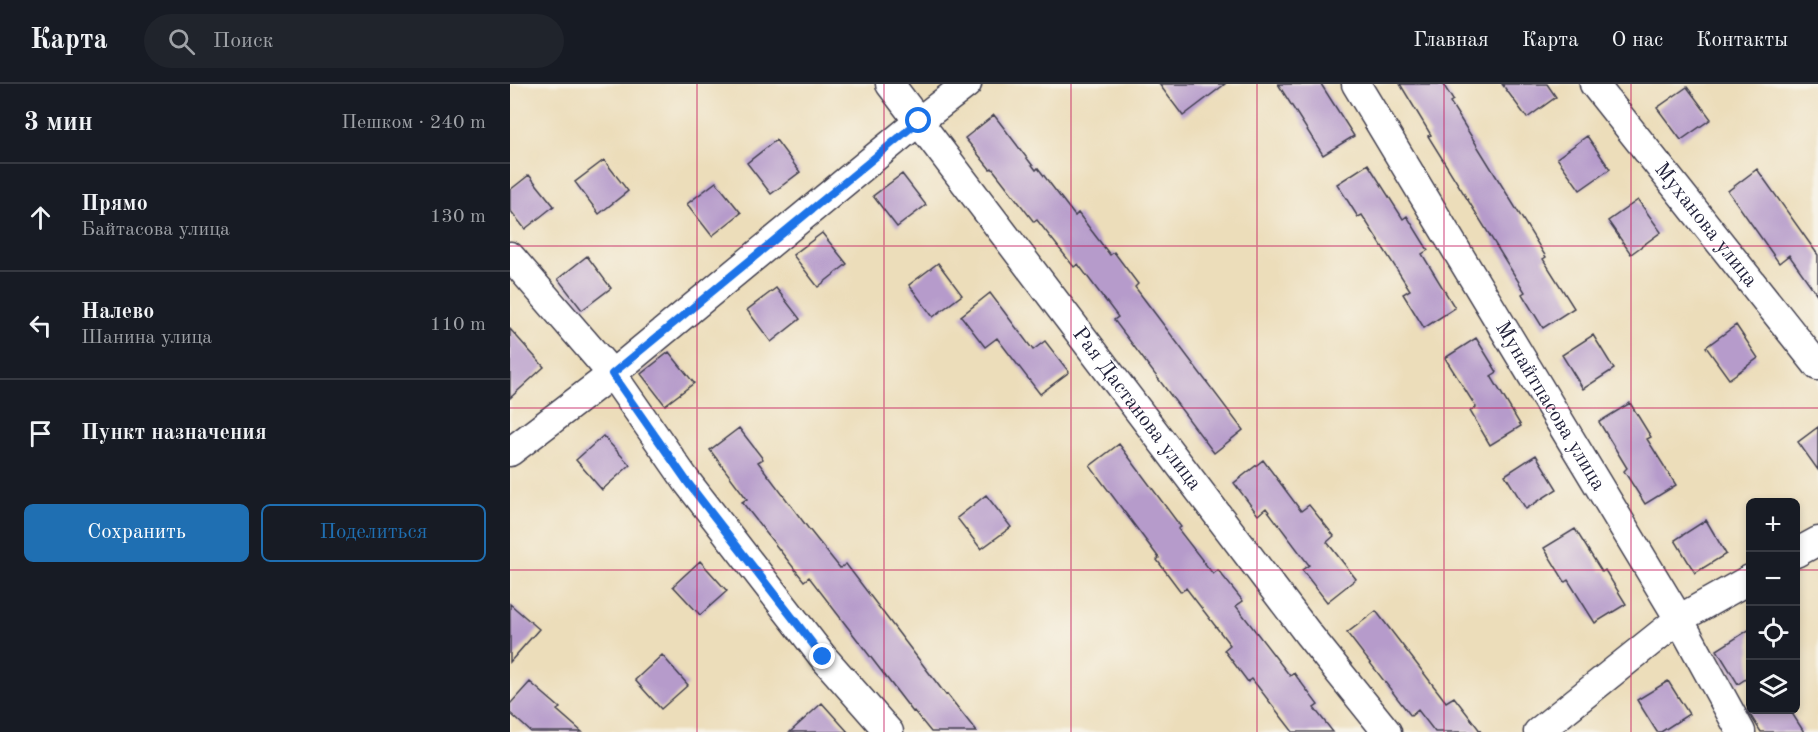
<!DOCTYPE html>
<html lang="ru">
<meta charset="utf-8">
<style>
:root{--surface:#171b24;--page:#20242c;--text:#f1f3f6;--muted:#9ea1a6;--line:#363941;--accent:#1f6fb2}
body{margin:0;font-family:"Old Standard TT",serif;background:var(--page);color:var(--text)}
.controls{position:absolute;right:18px;bottom:18px;display:grid;overflow:hidden;border-radius:9px;box-shadow:0 3px 9px #0003}
.controls button{width:54px;height:54px;display:grid;place-items:center;padding:0;border:0;border-bottom:2px solid var(--line);background:var(--surface);color:var(--text);font:30px sans-serif}
.stop{position:absolute;width:18px;height:18px;margin:-14px;border:4px solid #1a73e8;border-radius:50%;background:#fff}
.stop.end{background:#1a73e8;border-color:#fff;box-shadow:0 2px 6px #0008}
.list{margin:0;padding:0;list-style:none}
h2{display:flex;justify-content:space-between;align-items:center;height:78px;margin:0;padding:0 24px;font-size:26px}
h2 small{font-size:20px;font-weight:400;color:var(--muted)}
.list li{display:grid;grid-template-columns:39px 1fr auto;gap:18px;align-items:center;box-sizing:border-box;height:108px;padding:0 24px;border-top:2px solid var(--line)}
.list b{display:block;font-size:22px;white-space:nowrap}
.list p{margin:0;font-size:20px;white-space:nowrap;color:var(--muted)}
.list em{font-size:20px;font-style:normal;color:var(--muted)}
.actions{display:flex;gap:12px;padding:18px 24px}
.actions a{flex:1;padding:14px 0;border:2px solid var(--accent);border-radius:9px;text-align:center;font-size:21px;color:var(--accent)}
.actions .main{background:var(--accent);color:#fff}
.icon{flex:none;width:33px;height:33px;fill:none;stroke:currentColor;stroke-width:2;stroke-linecap:round;stroke-linejoin:round}
.map{position:relative;flex:none;width:1308px;height:648px;overflow:hidden}
header{display:flex;align-items:center;gap:36px;box-sizing:border-box;height:84px;padding:0 30px;background:var(--surface);border-bottom:2px solid var(--line)}
header strong{font-size:28px}
nav{display:flex;gap:33px;margin-inline-start:auto;font-size:21px}
.search{width:420px;height:54px;background:var(--page);display:flex;align-items:center;gap:15px;box-sizing:border-box;padding:0 21px;border-radius:33px;color:var(--muted);font-size:22px}
main{display:flex}
aside{flex:1;background:var(--surface)}
.map>svg:first-child{display:block}
.building{fill:#b69bcb}
.lines{fill:none;stroke-linecap:round;stroke-linejoin:round}
.minor-casing{stroke:#403e4e;stroke-width:31}
.minor{stroke:#fff;stroke-width:28}
.route{stroke:#1a73e8;stroke-width:8}
.grid{fill:none;stroke:#c2185b;stroke-width:1.5;stroke-opacity:0.55}
.labels{text-anchor:middle;dominant-baseline:central;stroke-width:4.5;stroke-linejoin:round;paint-order:stroke}
.street-label{font-size:21px;fill:#22223b;stroke:#f7f3e8}
</style>
<header>
<strong>Карта</strong>
<div class="search"><svg class="icon" aria-label="search" viewBox="0 0 24 24"><circle cx="10" cy="10" r="6"/><path d="M15 15l6 6"/></svg>Поиск</div>
<nav><a>Главная</a><a>Карта</a><a>О нас</a><a>Контакты</a></nav>
</header>
<main>
<aside>
<h2>3 мин<small>Пешком · 240 m</small></h2>
<ul class="list">
<li><svg class="icon" aria-label="ahead" viewBox="0 0 24 24"><path d="M12 20V5M6 11l6-6 6 6"/></svg><div><b>Прямо</b><p>Байтасова улица</p></div><em>130 m</em></li>
<li><svg class="icon" aria-label="left" viewBox="0 0 24 24"><path d="M17 20v-9H6M10 6l-5 5 5 5"/></svg><div><b>Налево</b><p>Шанина улица</p></div><em>110 m</em></li>
<li><svg class="icon" aria-label="arrive" viewBox="0 0 24 24"><path d="M6 21V4h12l-3 4 3 4H6"/></svg><div><b>Пункт назначения</b></div></li>
</ul>
<div class="actions"><a class="main">Сохранить</a><a>Поделиться</a></div>
</aside>
<div class="map">
<svg width="1308" height="648" viewBox="0 0 1308 648">
<rect width="100%" height="100%" fill="#f7f3e8"/>
<filter id="ink" filterUnits="userSpaceOnUse"><feTurbulence type="fractalNoise" baseFrequency=".0167" numOctaves="2"/><feDisplacementMap in="SourceGraphic" scale="12" xChannelSelector="R" yChannelSelector="G"/><feConvolveMatrix kernelMatrix="1 2 1 2 8 2 1 2 1" color-interpolation-filters="sRGB"/></filter>
<filter id="wash" filterUnits="userSpaceOnUse"><feTurbulence type="fractalNoise" baseFrequency=".008" numOctaves="4" result="noise"/><feDisplacementMap in="SourceGraphic" scale="24" xChannelSelector="R" yChannelSelector="G"/><feGaussianBlur stdDeviation="1.35" result="paint"/><feColorMatrix in="noise" values="0 0 0 0 0 0 0 0 0 0 0 0 0 0 0 0 0 1.4 0 .05"/><feComposite in="paint" operator="in"/></filter>
<g filter="url(#wash)">
<rect width="100%" height="100%" fill="#ecddba"/>
<g id="blocks">
<path class="building" d="M649 0H715L673 32Z
M768 0H811L844 52 813 71Z
M890 0H933L943 16 940 18 1036 173 1033 175 1064 224 1033 244 1012 210 1015 208 918 52 921 51Z
M992 0H1037L1046 13 1017 34Z
M1177 3 1201 35 1171 56 1147 24Z
M484 31 526 86 528 84 565 132 568 129 600 171 604 168 628 200 625 203 733 346 704 369 604 236 608 233 568 180 564 183 527 136 524 138 482 84 480 85 455 54Z
M1077 52 1100 85 1070 106 1047 74Z
M266 56 290 88 261 110 237 79Z
M94 76 118 107 89 130 65 98Z
M858 80 893 135 897 132 918 166 912 170 945 224 914 244 893 210 900 206 852 131 848 133 827 100Z
M1247 85 1308 171V212L1279 171 1269 179 1218 107Z
M392 90 416 121 387 143 363 112Z
M19 91 44 122 15 145 0 126V106Z
M206 98 231 129 202 152 177 120Z
M1128 116 1151 148 1121 170 1098 137Z
M312 149 337 180 308 203 283 171Z
M77 172 101 204 72 226 48 195Z
M428 179 452 211 423 233 399 201Z
M266 204 290 235 261 258 237 226Z
M480 209 523 266 535 257 559 288 530 310 487 254 475 263 451 232Z
M1226 241 1248 274 1219 295 1196 263Z
M0 245 34 283 0 314Z
M1083 251 1104 285 1073 305 1052 271Z
M966 254 987 288 981 292 1011 342 980 361 960 327 966 323 935 274Z
M159 268 184 299 155 321 131 290Z
M1120 319 1141 353 1137 355 1166 401 1135 420 1114 387 1117 384 1089 338Z
M1308 343V386L1288 358Z
M229 344 253 375 248 378 298 444 330 484 336 480 436 611 437 610 467 648H421L404 627 403 628 299 493 294 497 257 450 232 418 237 415 200 366Z
M93 352 120 381 92 406 66 376Z
M609 360 671 443 668 445 703 490 708 486 733 517 726 522 780 592 784 589 808 621 804 624 823 648H783L742 595 738 598 714 566 720 561 676 504 671 508 647 476 649 474 580 382Z
M1026 371 1047 405 1016 425 995 391Z
M753 376 791 427 799 421 824 452 817 458 846 495 817 518 792 486 799 481 756 424 748 431 724 399Z
M476 411 501 443 471 465 447 434Z
M1196 436 1216 470 1185 489 1165 456Z
M1065 445 1092 488 1095 486 1116 520 1085 539 1058 496 1055 498 1034 464Z
M190 477 217 507 190 531 163 502Z
M0 520 29 545 0 578Z
M866 527 936 618 944 613 971 648H925L908 626 901 632 837 549Z
M1240 545V592L1228 600 1207 566Z
M152 571 178 601 151 625 125 596Z
M1158 597 1179 630 1151 648H1147L1127 616Z
M20 598 50 624 47 626 72 648H21L0 629V620Z
M312 619 338 648H280Z
M1237 626H1280L1294 648H1251Z"/>
</g>
</g>
<g filter="url(#ink)">
<use href="#blocks" fill-opacity="0" stroke="#403e4e" stroke-width="1.5"/>
<g class="lines">
<defs>
<g id="minor">
<path id="s1" d="M380 0 799 551 877 648"/>
<path id="s2" d="M846 0 1169 535 1231 648"/>
<path id="s3" d="M1084 0 1308 282"/>
<path d="M0 172 102 290 178 399 313 573 379 648"/>
<path d="M0 368 102 290 409 37 457 0"/>
<path d="M1286 469 1308 457"/>
<path d="M1028 648 1169 535 1240 495"/>
</g>
</defs>
<use href="#minor" class="minor-casing"/>
<use href="#minor" class="minor"/>
</g>
</g>
<g class="lines" filter="url(#ink)">
<path class="route" d="M313 573 178 399 102 290 409 37"/>
</g>
<path class="grid" d="M187 0V648M374 0V648M561 0V648M747 0V648M934 0V648M1121 0V648M0 162H1308M0 324H1308M0 486H1240M1286 486H1308"/>
<g class="labels">
<g class="street-label">
<text stroke="none"><textPath href="#s3" startOffset="180">Муханова улица</textPath></text>
<text stroke="none"><textPath href="#s2" startOffset="376">Мунайтпасова улица</textPath></text>
<text stroke="none"><textPath href="#s1" startOffset="408">Рая Дастанова улица</textPath></text>
</g>
</g>
</svg>
<div class="controls">
<button>+</button>
<button>−</button>
<button><svg class="icon" aria-label="locate" viewBox="0 0 24 24"><circle cx="12" cy="12" r="6"/><path d="M12 2v4M12 18v4M2 12h4M18 12h4"/></svg></button>
<button><svg class="icon" aria-label="layers" viewBox="0 0 24 24"><path d="M12 4l9 5-9 5-9-5zM3 14l9 5 9-5"/></svg></button>
</div>
<div class="stop" style="left:409px;top:37px"></div>
<div class="stop end" style="left:313px;top:573px"></div>
</div>
</main>
